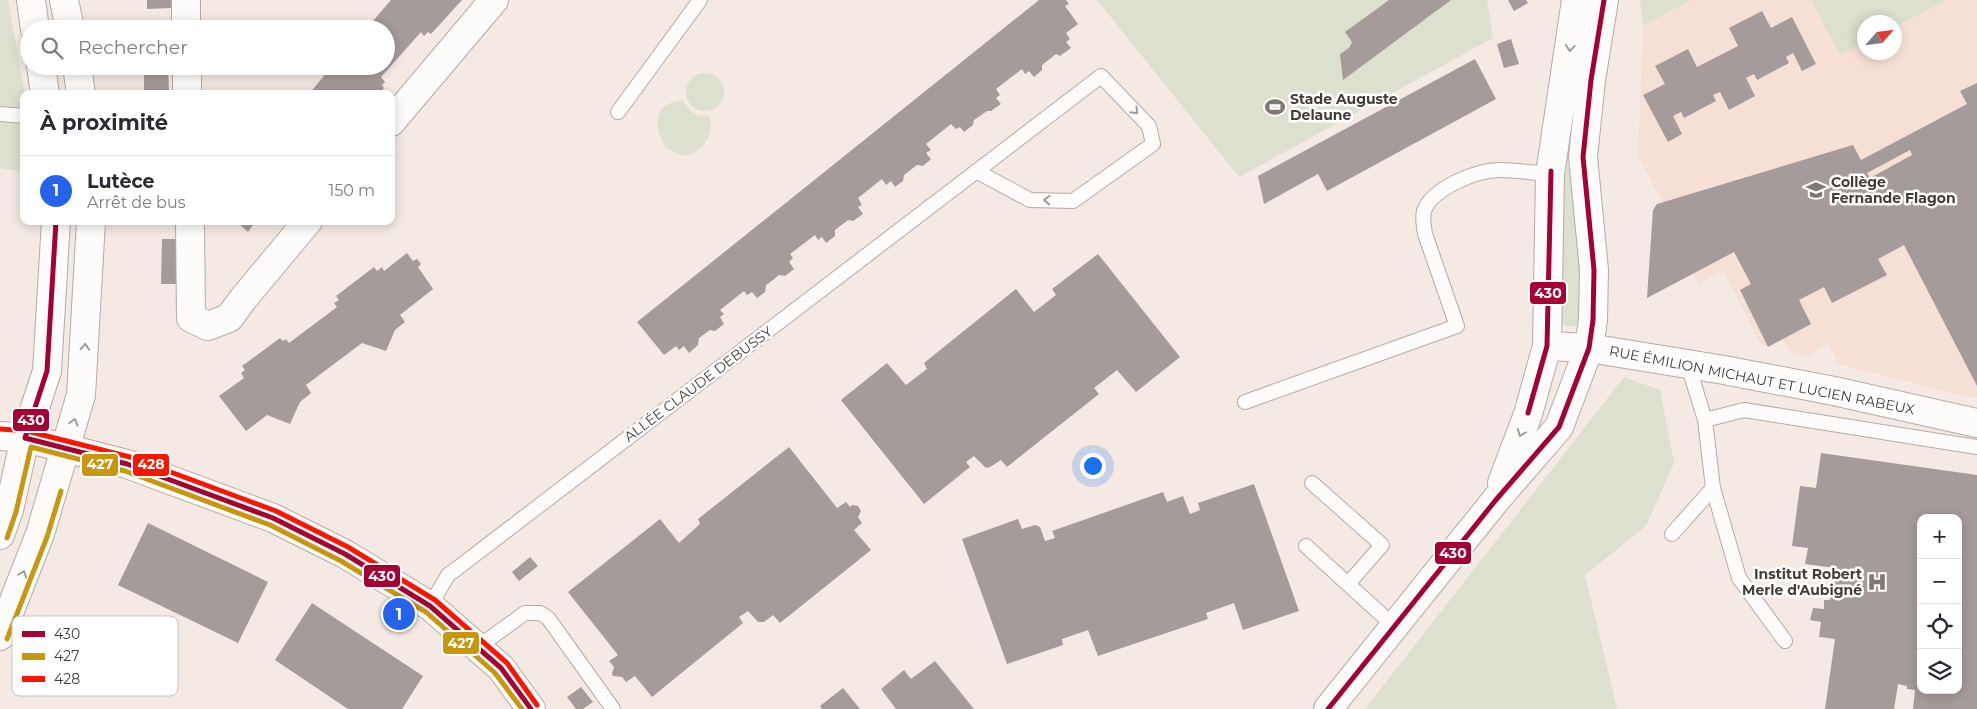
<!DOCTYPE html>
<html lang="fr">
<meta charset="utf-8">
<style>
:root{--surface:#fff;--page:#f7f7f7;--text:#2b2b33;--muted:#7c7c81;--line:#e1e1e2;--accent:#2563eb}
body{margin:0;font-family:Montserrat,sans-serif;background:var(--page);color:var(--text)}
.controls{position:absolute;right:15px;bottom:15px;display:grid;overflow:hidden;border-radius:10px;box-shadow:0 2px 12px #0003}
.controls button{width:45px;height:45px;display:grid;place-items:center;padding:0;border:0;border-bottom:1px solid var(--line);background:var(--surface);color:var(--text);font:25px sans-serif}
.compass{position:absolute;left:1857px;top:15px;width:45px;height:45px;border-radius:50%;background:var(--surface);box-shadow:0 2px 12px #0003;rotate:62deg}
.you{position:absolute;left:1092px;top:465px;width:18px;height:18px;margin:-12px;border:4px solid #fff;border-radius:50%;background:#1a73e8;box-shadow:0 0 0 8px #1a73e833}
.badge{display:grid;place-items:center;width:32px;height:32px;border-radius:50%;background:var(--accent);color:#fff;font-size:16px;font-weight:700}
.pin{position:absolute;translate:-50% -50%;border:2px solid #fff;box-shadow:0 1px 5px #0006}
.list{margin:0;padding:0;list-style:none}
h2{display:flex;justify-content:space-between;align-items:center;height:65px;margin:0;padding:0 20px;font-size:21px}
h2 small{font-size:16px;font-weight:400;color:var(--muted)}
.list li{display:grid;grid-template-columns:32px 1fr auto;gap:15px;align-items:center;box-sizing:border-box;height:70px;padding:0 20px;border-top:1px solid var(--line)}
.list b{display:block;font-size:19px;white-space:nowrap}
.list p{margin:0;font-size:16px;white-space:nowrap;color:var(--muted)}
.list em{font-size:16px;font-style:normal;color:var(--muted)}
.icon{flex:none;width:28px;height:28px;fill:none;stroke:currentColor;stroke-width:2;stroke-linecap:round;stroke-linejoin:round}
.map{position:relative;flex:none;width:1977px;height:709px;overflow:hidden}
.search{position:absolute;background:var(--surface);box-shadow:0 2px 12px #0003;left:20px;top:20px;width:375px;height:55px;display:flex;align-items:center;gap:12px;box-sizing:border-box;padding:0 18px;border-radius:28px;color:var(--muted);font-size:19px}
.panel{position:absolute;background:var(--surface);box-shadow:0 2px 12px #0003;left:20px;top:90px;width:375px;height:135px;border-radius:10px}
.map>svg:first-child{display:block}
.built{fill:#f6e0d5;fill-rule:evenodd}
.green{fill:#dde0cf}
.building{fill:#a59b9a;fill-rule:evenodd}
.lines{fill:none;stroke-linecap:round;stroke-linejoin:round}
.lane-casing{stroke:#b4aba6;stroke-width:16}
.street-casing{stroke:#b4aba6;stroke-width:30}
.secondary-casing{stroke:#b4aba6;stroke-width:30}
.lane{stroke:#fdfcfb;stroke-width:14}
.street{stroke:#fdfcfb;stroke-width:28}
.secondary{stroke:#fdfcfb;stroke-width:28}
.bus-1-casing{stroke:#fff;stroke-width:9}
.bus-2-casing{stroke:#fff;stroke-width:9}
.bus-3-casing{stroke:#fff;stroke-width:9}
.bus-1{stroke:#a50034;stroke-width:5}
.bus-2{stroke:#c79710;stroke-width:5}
.bus-3{stroke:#ff1400;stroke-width:5}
.oneway{stroke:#a09c98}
.labels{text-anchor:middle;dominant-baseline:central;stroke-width:5;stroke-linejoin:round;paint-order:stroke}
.poi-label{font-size:14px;font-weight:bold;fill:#433b36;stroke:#fff;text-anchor:start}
.street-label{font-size:14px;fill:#433b36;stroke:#fff}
.key{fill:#fff;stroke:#c7c4c3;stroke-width:1}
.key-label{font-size:14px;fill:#433b36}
.line-badge{stroke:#fff;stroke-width:2}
.badge-label{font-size:14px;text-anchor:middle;font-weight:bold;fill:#fff}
</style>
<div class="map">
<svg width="1977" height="709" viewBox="0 0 1977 709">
<rect width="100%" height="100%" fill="#f4e9e3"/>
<path class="built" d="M1691 0H1977V398L1967 397 1839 364 1828 344 1807 356 1789 351 1783 339 1768 347 1760 343 1723 270 1699 284 1693 274 1647 298 1653 210 1657 204 1662 202 1638 156 1643 26ZM1864 22H1894V52H1864Z"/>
<path class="green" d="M0 0H8L25 94 24 172 0 168Z
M1097 0H1487L1493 38 1239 177Z
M1640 0H1691L1643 26Z
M1811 0H1946L1895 27 1894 22H1864V42L1840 55Z
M686 92a19 19 0 1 1 38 0a19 19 0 1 1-38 0Z
M1575 88 1581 321 1578 325 1569 327 1559 322 1556 218Z
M683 100C687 110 697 118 709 115 715 134 704 153 683 156L666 148C653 127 653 103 683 100Z
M1624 377 1660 390 1674 463 1646 526 1585 575 1617 709H1365Z"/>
<path class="building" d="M147 0H172V8L147 9Z
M391 0H462L431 34 428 32 424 36 421 32 381 77 385 82 382 85 384 88 379 94H309L332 66H386V29H366Z
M1039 0H1066L1069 4 1065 6 1078 24 1066 33 1070 39 1066 42 1071 48 1060 56 1056 54 1042 65V70L1034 77 1029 71 1025 74 1022 69 996 89 1000 95 996 98 1001 104 991 111H987L974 120 973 125 964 132 960 127 956 129 951 124 926 144 931 150 926 153 931 159 923 166 917 165 904 175 903 181 895 187 891 181 886 185 882 179 858 198 862 205 858 207 863 214 853 221 848 220 835 230V236L826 243 822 237 818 240 815 235 790 254 793 258 789 262 794 269 785 276 779 275 773 280 766 285 765 292 757 298 752 292 747 295 744 291 720 310 724 314 720 317 724 324 715 331 710 330 699 338 698 345 689 353 684 346 679 350 676 346 664 355 637 322Z
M1389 0H1451L1343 80 1340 54 1349 48 1352 42 1345 32Z
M1508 0H1526L1528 3 1514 11Z
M1762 11 1771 28 1792 17 1816 64 1802 71 1793 53 1786 57 1789 63 1757 80 1754 74 1746 78 1755 96 1729 110 1720 92 1713 95 1716 101 1684 118 1681 112 1673 116 1682 134 1668 142 1643 95 1665 84 1655 66 1688 49 1697 67 1738 46 1729 28Z
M1511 39 1519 64 1504 68 1497 44Z
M1475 59 1496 99 1327 191 1318 174 1264 204 1258 176Z
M144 66H168L169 94H144Z
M1977 83V386L1904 245 1878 259 1887 275 1832 303 1824 287 1799 300 1811 324 1768 347 1740 290 1751 284 1734 252 1647 298 1653 210 1657 204 1853 145 1861 160 1967 104 1960 91ZM1910 150 1912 155 1870 178 1867 173Z
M236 221H256L248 232Z
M162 239H179L181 284H161Z
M407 253 413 261 417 259 421 264 418 267 433 289 400 315 405 322 395 330 386 351 362 343 306 385 311 393 300 402 290 424 267 415 246 431 219 396 244 378 241 373 245 370 242 366 280 338 283 341 286 339 289 343 337 307 334 303 339 300 336 296 374 267 377 271 382 267 384 271Z
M1098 254 1180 357 1136 392 1117 370 1094 388 1099 394 1007 467 1001 460 990 467 986 468 974 456 966 462 970 467 924 504 841 400 887 363 906 385 927 369 924 363 1016 289 1034 312 1056 295 1052 289Z
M789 447 837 508 846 502 850 507 852 505 858 506 861 511 858 517 862 523 854 530 871 550 780 623 773 615 764 622H758L748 611 739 617 743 623 652 697 635 676 626 682 622 677 613 676 612 673 614 667 609 661 618 655 568 592 660 519 679 543 700 524 698 519Z
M1821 453 1977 475V709H1913L1915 690 1907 689V686L1898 684 1894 709H1825L1835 639 1819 637 1821 622 1810 620 1813 608 1824 609V600H1830L1835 568 1805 564 1808 548 1792 546 1800 486 1816 488ZM1921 518H1958V690H1921Z
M1254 484 1299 611 1243 630 1234 603 1206 613 1208 619 1098 656 1088 630 1062 639 1063 645 1007 664 962 539 1018 519 1022 529 1035 525 1040 527 1045 541 1055 538 1052 531 1163 492 1167 502 1183 496 1190 514 1200 510 1198 503Z
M148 523 268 582 238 643 118 585Z
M530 557 538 566 519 581 512 572Z
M312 603 423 676 402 709H348L275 660Z
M935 661 974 709H896L881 689 904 670 911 679Z
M581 687 593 702 583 709H576L567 697Z
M843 688 860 709H822L820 706Z"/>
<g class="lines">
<defs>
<path id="lane" d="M618 112 700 0
M0 114 24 116
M1245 402 1457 326 1425 234C1424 226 1422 219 1424 211 1432 188 1477 170 1500 170 1517 170 1534 173 1550 174
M1705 420 1744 410 1977 447
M1312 483 1382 545 1348 584
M1713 488 1739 578 1785 641
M1672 534 1713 488 1705 420 1688 365
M1306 546 1394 626
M430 606 448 575 455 570 1101 76 1149 126 1153 144 1073 201 1030 200 976 171
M478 647 525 613H540L548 618 613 709"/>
<path id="street" d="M186 0V29
M187 66V94
M391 122 494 0
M190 221 191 318 208 326 229 318 243 299 308 221
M1547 346 1589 348 1724 370 1834 391 1977 423"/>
<path id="secondary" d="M31 0 35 29
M64 0 70 29
M41 66 45 94
M77 66 81 94
M0 436 25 438 127 464 273 518 345 554 430 606 501 668 531 709
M1502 483 1528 414 1547 346 1550 174 1576 0
M0 535 9 510 25 438 47 371 56 221
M0 636 40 534 81 395 91 221
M1328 709 1495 501 1559 427 1589 348 1593 320 1594 270 1583 157 1591 80 1604 0"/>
</defs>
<use href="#lane" class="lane-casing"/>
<use href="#street" class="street-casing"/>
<use href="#secondary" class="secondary-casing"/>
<use href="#lane" class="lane"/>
<use href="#street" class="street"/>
<use href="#secondary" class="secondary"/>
<defs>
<path id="bus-1" d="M56 221 47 371 25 438 127 464 273 518 345 554 430 606 501 668 531 709
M1528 413 1547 346 1551 171
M1328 709 1495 501 1559 427 1589 348 1593 320 1594 270 1583 157 1591 80 1604 0"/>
<path id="bus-2" d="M7 538 16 512 31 447 125 471 270 525 341 561 426 612 495 673 522 709
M7 639 47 537 61 491"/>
<path id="bus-3" d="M1 429 27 431 130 457 276 511 348 547 435 600 507 663 537 705"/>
</defs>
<use href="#bus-1" class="bus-1-casing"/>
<use href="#bus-2" class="bus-2-casing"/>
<use href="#bus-3" class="bus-3-casing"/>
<use href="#bus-1" class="bus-1"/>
<use href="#bus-2" class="bus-2"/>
<use href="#bus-3" class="bus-3"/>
</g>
<defs><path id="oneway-chevron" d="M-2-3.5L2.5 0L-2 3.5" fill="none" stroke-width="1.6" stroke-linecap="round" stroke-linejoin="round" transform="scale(1.25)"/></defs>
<g class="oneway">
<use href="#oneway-chevron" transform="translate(1570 48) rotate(97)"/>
<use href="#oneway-chevron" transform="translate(1135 111) rotate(46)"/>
<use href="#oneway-chevron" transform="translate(1047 200) rotate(-178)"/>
<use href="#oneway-chevron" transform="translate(85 347) rotate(-87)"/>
<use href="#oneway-chevron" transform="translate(74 422) rotate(-74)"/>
<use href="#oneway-chevron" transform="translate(1521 433) rotate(111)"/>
<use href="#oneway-chevron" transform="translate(23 574) rotate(-69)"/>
</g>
<defs>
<symbol id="stadium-bare" viewBox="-9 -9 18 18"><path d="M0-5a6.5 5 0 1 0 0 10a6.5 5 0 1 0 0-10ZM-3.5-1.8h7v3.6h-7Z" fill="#817873" stroke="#fff" stroke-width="2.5" paint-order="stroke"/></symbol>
<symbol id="school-bare" viewBox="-9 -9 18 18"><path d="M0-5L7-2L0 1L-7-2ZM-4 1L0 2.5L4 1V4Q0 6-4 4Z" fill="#817873" stroke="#fff" stroke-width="2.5" paint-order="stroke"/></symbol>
<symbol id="hospital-bare" viewBox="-9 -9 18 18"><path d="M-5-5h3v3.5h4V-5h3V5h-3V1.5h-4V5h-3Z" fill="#817873" stroke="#fff" stroke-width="2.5" paint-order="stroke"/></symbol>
</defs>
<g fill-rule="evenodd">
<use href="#stadium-bare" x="1261" y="93" width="28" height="28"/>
<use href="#school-bare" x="1802" y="176" width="28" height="28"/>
<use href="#hospital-bare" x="1863" y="568" width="28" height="28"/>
</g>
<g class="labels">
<g class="poi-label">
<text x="1290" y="99">Stade Auguste<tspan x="1290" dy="16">Delaune</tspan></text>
<text x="1831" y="182">Collège<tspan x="1831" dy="16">Fernande Flagon</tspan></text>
<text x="1862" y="574" text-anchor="end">Institut Robert<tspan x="1862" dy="16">Merle d'Aubigné</tspan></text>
</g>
<g class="street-label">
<text transform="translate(1762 380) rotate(11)">RUE ÉMILION MICHAUT ET LUCIEN RABEUX</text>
<text transform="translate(698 384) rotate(-37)">ALLÉE CLAUDE DEBUSSY</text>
</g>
</g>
<rect x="12" y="616" width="166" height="80" rx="8" class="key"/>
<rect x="22" y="631" width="23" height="6" fill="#a50034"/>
<rect x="22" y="653" width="23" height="7" fill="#c79710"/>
<rect x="22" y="676" width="23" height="6" fill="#ff1400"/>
<g class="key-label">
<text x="54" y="639">430</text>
<text x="54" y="661">427</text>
<text x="54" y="684">428</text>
</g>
<g class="line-badge">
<rect x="1529" y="281" width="38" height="24" rx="5" fill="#a50034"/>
<rect x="12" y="408" width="38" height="24" rx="5" fill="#a50034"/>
<rect x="81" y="453" width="38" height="24" rx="5" fill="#c79710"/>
<rect x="132" y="453" width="38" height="24" rx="5" fill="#ff1400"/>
<rect x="1434" y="541" width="38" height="24" rx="5" fill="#a50034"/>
<rect x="363" y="564" width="38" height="24" rx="5" fill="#a50034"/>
<rect x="442" y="631" width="38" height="24" rx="5" fill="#c79710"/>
</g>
<g class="badge-label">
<text x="1548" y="298">430</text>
<text x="31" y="425">430</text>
<text x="100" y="469">427</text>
<text x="151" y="469">428</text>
<text x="1453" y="558">430</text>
<text x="382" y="581">430</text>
<text x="461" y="648">427</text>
</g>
</svg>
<div class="controls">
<button>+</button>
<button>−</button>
<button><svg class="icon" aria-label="locate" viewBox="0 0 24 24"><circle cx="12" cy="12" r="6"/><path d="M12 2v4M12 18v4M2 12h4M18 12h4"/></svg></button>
<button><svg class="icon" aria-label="layers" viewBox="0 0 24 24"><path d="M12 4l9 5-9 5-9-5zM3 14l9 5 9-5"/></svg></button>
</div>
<svg class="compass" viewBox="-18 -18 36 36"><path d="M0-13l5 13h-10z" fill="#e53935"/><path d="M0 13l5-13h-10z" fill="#7c7c81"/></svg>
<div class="you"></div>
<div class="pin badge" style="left:399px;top:614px">1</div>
<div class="search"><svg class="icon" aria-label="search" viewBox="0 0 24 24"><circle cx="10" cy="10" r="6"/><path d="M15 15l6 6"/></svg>Rechercher</div>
<section class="panel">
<h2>À proximité<small></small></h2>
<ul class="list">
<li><span class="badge">1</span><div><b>Lutèce</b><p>Arrêt de bus</p></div><em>150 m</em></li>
</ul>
</section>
</div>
